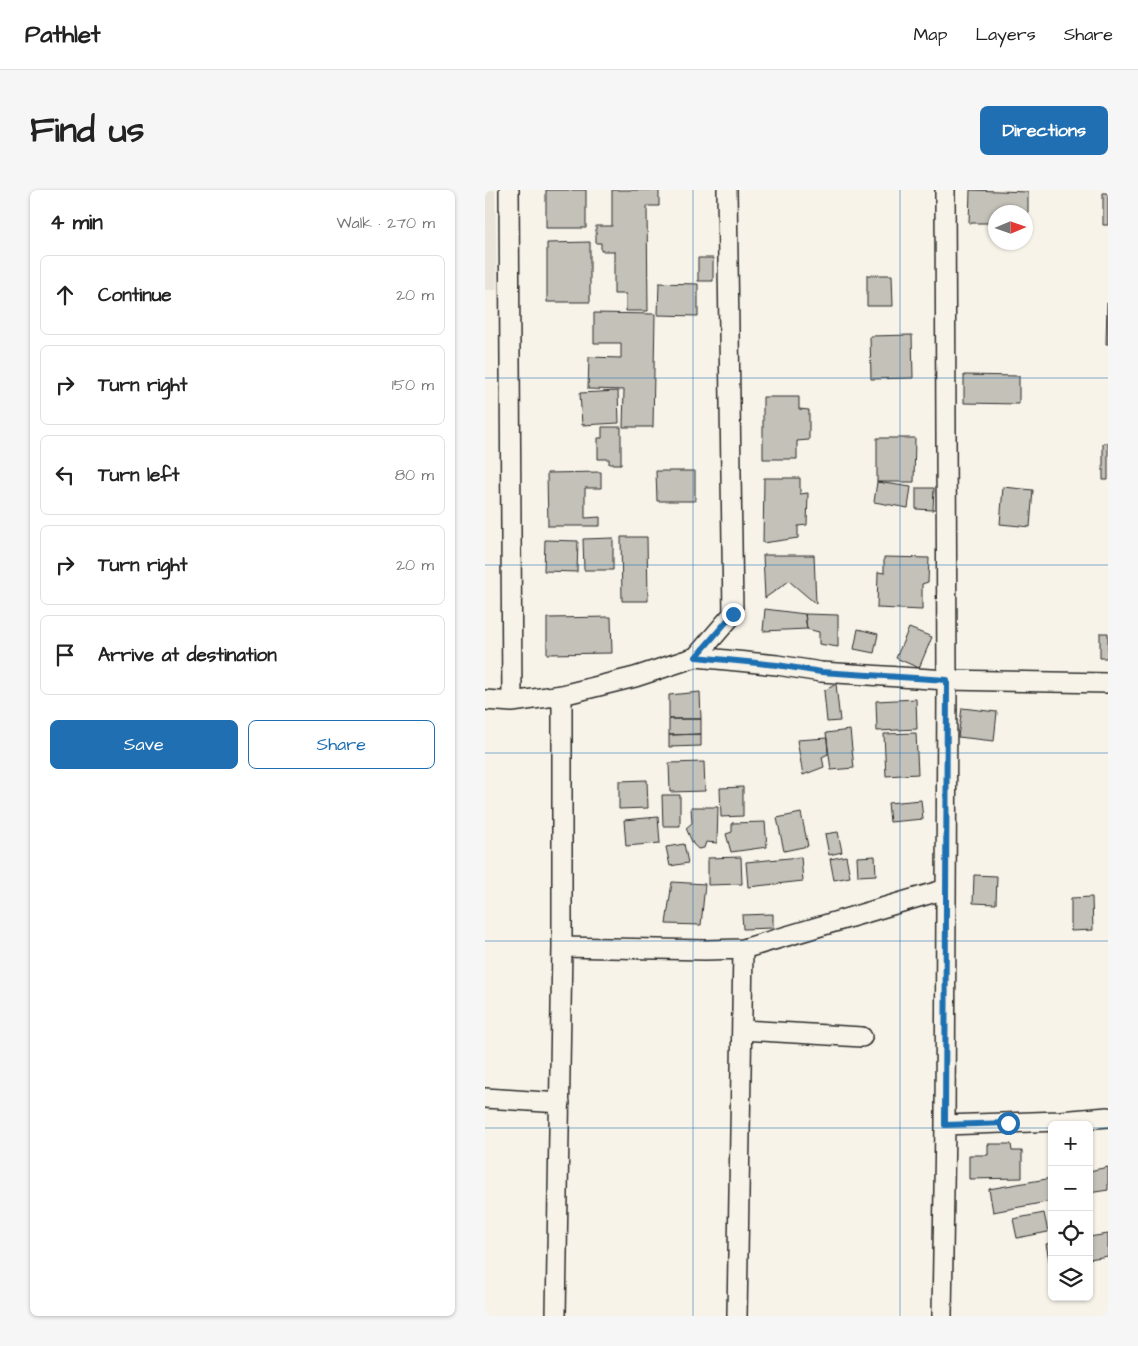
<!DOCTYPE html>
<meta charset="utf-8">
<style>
:root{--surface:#fff;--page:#f6f6f6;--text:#222;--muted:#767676;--line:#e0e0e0;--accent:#1f6fb2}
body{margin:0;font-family:"Architects Daughter",sans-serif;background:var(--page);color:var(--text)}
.controls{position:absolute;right:15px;bottom:15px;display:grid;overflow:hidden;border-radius:8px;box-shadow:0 1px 4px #0004}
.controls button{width:45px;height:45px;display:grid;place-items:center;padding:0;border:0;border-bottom:1px solid var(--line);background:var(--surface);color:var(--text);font:25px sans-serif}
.compass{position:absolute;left:503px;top:15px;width:45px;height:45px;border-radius:50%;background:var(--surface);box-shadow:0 1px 4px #0004;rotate:88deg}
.stop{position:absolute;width:15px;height:15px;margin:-11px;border:4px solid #1f6fb2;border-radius:50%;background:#fff}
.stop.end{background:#1f6fb2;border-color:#fff;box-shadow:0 1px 5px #0008}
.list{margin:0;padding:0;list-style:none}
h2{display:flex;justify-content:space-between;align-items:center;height:65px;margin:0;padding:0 20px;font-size:21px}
h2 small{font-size:16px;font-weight:400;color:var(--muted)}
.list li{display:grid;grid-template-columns:32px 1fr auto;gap:15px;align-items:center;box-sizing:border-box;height:80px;margin:0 10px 10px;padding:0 10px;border:1px solid var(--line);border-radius:8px}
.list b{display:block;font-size:19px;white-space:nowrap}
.list em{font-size:16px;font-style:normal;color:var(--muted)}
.actions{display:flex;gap:10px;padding:15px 20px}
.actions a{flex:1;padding:11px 0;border:1px solid var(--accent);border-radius:8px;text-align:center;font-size:18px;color:var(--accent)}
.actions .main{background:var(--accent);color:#fff}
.icon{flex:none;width:28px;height:28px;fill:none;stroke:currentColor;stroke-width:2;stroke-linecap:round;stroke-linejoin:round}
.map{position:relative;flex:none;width:623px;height:1126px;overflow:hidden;border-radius:8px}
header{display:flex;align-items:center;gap:30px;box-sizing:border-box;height:70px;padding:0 25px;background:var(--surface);border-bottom:1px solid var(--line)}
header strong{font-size:24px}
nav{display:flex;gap:28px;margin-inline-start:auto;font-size:18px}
.intro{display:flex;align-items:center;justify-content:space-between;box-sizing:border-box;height:120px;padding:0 30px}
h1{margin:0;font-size:35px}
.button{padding:12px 22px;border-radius:8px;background:var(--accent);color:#fff;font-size:18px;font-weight:700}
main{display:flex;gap:30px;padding:0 30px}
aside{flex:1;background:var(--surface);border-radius:8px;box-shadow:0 1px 4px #0004}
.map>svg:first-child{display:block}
.built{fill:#e8e4da}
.building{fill:#c4c1b9;stroke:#2b2b2b}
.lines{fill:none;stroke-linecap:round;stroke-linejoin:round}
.street-casing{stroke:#2b2b2b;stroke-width:22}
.street{stroke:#f7f3e8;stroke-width:19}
.route{stroke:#1f6fb2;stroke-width:6}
.grid{fill:none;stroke:#1f6fb2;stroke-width:1;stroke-opacity:0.55}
</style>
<header>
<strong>Pathlet</strong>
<nav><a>Map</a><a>Layers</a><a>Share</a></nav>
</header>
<div class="intro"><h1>Find us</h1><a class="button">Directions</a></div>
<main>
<aside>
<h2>4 min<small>Walk · 270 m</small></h2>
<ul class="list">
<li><svg class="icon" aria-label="ahead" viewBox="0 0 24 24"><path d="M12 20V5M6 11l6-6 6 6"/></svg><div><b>Continue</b></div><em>20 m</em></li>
<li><svg class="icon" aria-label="right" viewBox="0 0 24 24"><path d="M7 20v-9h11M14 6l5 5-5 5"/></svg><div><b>Turn right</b></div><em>150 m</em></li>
<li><svg class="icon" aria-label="left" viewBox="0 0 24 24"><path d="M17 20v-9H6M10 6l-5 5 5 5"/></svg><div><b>Turn left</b></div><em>80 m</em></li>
<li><svg class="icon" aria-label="right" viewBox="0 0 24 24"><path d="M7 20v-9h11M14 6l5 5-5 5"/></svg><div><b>Turn right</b></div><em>20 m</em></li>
<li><svg class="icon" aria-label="arrive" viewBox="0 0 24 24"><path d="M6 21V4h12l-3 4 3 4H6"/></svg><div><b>Arrive at destination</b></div></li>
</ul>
<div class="actions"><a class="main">Save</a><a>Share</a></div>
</aside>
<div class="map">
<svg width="623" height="1126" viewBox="0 0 623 1126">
<rect width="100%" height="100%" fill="#f7f3e8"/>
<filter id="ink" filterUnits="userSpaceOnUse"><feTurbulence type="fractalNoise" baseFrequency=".02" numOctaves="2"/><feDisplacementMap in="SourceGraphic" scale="10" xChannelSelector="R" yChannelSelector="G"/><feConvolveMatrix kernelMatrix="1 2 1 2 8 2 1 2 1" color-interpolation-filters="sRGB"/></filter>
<g filter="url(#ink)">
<path class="built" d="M0 0H10L12 100H0Z"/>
<path class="building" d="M61 0H101V38H61Z
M127 0H174V16H162L163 121H141V104H129V61H116V53H111V36H127Z
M485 0 543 2V34H540V22H510V33H484Z
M618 3H623V35H618Z
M105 52V112H62V53Z
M213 68H228V91H213Z
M382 85H407L408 116H382Z
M174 93 213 94V126L173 125Z
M622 113H623V154H621Z
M109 123 170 124 168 237H138L139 200 103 199 104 167 136 168V153H109Z
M427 145 428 188 386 189 385 146Z
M479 185 534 186V214L479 213Z
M133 201 134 233 97 235 95 203Z
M278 207H314V219L324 220V250L312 251V269H278Z
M117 237H136V274H124V269H113V248H117Z
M392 248H430L429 292H392Z
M623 252V290H618V253Z
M171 281H210V311H172Z
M116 282V298H100V328L115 327V336H63L62 283Z
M279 288H315V304L323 303 322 335 313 336V348L278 353Z
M392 292 426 297 423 318 389 312Z
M518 297 548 300 545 337 515 334Z
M431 298H449L448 320 431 319Z
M136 347H162L163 411H137Z
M128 348V380H99L98 349Z
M60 350 93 351 92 382 59 381Z
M278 365H329L331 414 304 391 280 408Z
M399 367 444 368 443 392 437 394V420L392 418 393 382 399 383Z
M280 419 320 424 322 439 278 441Z
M320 424 353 425V457L334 454V442L322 439Z
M126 427 127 463 62 464V428Z
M424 438 447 447 434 478 411 468Z
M373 439 393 444 389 463 369 459Z
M615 443H623V468H615Z
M351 494 355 531 342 532 339 501Z
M215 502 216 529H184V505Z
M431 509 432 539 392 541 391 511Z
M477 518 512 522 509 551 473 547Z
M184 529H216V544L184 545Z
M365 540 369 578 346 580 341 543Z
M431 543 433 584 401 586 399 544Z
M216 544V556L184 557V545Z
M342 548 343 564 337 567 339 577 318 585 312 550Z
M219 572 220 601 185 602 184 573Z
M162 590 163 618 134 619V591Z
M258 597V626L236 627 235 598Z
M177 605H195V636H178Z
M436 610 438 629 405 632 403 613Z
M206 617H233L232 653 221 652 219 658 213 659 208 654 201 638 207 633Z
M316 623 323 656 299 661 292 628Z
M173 627 175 653 141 656 139 630Z
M280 632 282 657 246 662 241 644 247 642V633Z
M353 642 357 662 344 665 340 644Z
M199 654 203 673 185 676 181 657Z
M361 666 365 687 349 690 345 669Z
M390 666 391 685 373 686 372 667Z
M256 667 257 694 223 695V668Z
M316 667 318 691 263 697 261 672Z
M489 685 512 686 511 714 488 713Z
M187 692 220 694 216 735 181 734Z
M607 707 608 740 586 741V708Z
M288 724V738L258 739 257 725Z
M503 954H526L527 961H537V988L484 989V965H503Z
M623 977V1000L604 1003V981Z
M567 988V1011L508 1022 504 999Z
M559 1023 563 1042 532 1048 528 1029Z
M623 1044V1066L604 1069V1047Z
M567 1053V1075H565L561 1054Z"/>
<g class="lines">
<defs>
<path id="street" d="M24 0 27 512
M211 467 248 424 242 0
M0 510 27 512 77 505 150 487 211 467 292 475 336 482 462 490 623 493
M77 757 220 760 258 759 461 699
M257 840 377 847
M0 908 75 913
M460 935 575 931 623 927
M71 1126 77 757V505
M252 1126 258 759
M457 1126 460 935 462 490 460 0"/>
</defs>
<use href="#street" class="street-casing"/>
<use href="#street" class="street"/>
</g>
</g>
<g class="lines" filter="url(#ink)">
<path class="route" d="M248 424 211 467 292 475 336 482 462 490 460 935 523 933"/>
</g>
<path class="grid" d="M208 0V1126M415 0V1126M0 188H623M0 375H623M0 563H623M0 751H623M0 938H567M604 938H623"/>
</svg>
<div class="controls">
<button>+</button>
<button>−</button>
<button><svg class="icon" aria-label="locate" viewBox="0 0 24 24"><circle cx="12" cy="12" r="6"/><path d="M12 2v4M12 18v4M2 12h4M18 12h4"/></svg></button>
<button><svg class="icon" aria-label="layers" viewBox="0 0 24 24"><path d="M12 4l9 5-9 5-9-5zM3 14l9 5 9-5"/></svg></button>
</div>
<svg class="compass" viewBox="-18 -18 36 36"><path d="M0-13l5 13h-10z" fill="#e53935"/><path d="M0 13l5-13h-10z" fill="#767676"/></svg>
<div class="stop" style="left:523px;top:933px"></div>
<div class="stop end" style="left:248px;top:424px"></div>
</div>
</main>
